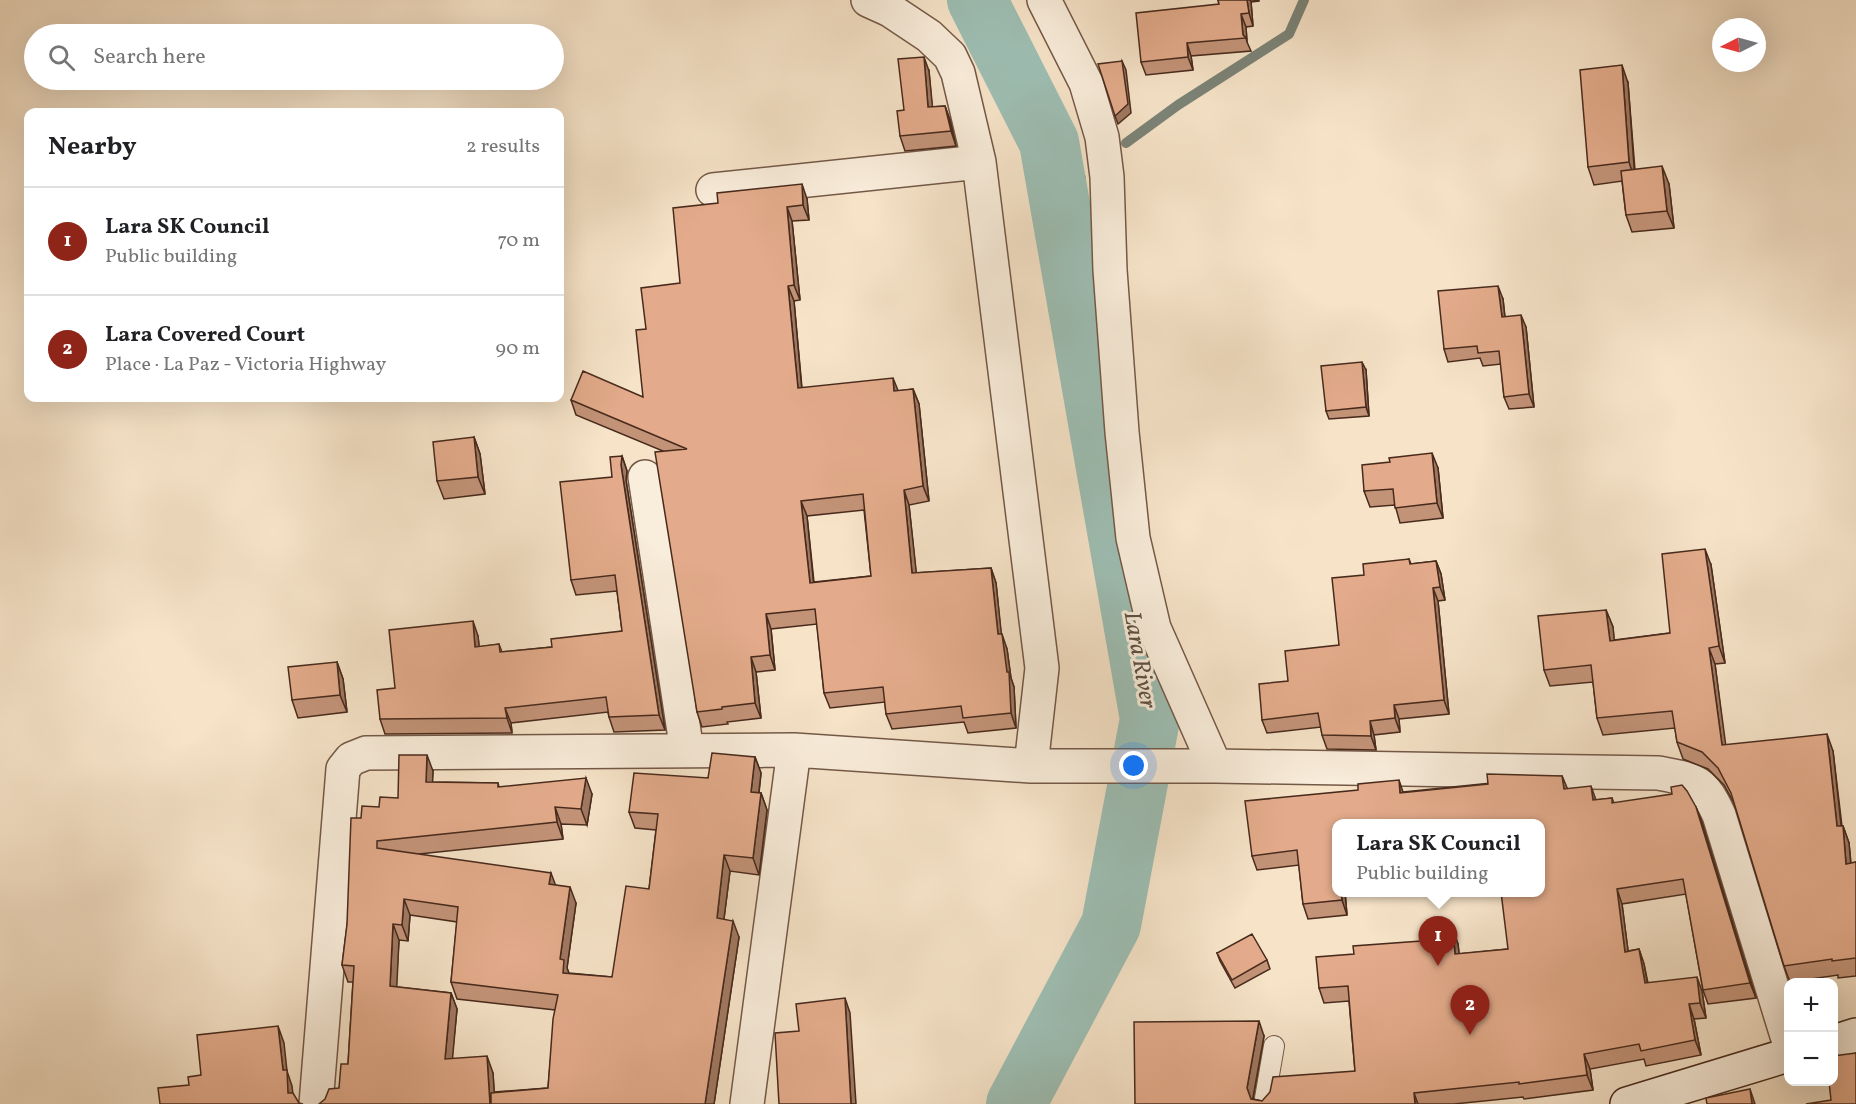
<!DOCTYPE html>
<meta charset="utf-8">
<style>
:root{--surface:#fff;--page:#f6f6f6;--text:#202124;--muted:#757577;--line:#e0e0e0;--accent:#8f2418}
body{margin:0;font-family:Vollkorn,serif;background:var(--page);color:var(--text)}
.controls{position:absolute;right:18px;bottom:18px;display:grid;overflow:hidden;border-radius:12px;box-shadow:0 6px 24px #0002}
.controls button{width:54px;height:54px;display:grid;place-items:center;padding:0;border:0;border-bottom:2px solid var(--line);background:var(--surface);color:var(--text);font:30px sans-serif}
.compass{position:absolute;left:1712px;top:18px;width:54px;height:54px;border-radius:50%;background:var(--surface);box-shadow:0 6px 24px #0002;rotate:264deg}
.you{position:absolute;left:1134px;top:766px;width:21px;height:21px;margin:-15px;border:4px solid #fff;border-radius:50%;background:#1a73e8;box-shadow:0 0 0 9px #1a73e833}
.badge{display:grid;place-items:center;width:39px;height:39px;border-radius:50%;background:var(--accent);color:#fff;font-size:20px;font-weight:700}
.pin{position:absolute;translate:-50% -50px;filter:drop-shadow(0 2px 3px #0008)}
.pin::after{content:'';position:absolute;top:32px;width:21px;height:18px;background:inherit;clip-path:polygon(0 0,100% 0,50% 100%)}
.popup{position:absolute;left:1332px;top:819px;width:213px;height:78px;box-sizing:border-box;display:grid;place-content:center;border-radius:12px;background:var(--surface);filter:drop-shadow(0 2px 4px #0005);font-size:20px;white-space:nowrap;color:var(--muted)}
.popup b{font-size:22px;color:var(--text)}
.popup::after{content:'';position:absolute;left:50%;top:100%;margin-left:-12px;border:12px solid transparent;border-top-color:var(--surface)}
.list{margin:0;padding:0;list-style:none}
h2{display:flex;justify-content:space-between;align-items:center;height:78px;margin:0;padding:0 24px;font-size:26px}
h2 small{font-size:20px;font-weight:400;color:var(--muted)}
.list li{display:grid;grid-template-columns:39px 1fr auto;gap:18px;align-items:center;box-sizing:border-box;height:108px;padding:0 24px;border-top:2px solid var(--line)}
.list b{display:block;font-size:22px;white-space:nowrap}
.list p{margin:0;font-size:20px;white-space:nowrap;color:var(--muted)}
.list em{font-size:20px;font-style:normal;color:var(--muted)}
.icon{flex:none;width:33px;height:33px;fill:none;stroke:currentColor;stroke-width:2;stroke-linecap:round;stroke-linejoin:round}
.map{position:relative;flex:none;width:1856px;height:1104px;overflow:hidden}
.search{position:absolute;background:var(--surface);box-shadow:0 6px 24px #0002;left:24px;top:24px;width:540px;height:66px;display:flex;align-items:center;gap:15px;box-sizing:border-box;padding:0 21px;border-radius:33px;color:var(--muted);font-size:22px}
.panel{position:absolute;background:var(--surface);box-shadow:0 6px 24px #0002;left:24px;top:108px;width:540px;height:294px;border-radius:12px}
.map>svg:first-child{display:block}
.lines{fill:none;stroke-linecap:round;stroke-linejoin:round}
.stream{stroke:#7b8377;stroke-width:10}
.river{stroke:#9dbeb3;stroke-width:60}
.lane-casing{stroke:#745847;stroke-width:22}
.street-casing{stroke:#745847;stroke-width:36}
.secondary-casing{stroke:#482a1c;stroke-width:36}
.lane{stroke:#f9eddb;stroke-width:20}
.street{stroke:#f9eddb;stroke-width:33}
.secondary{stroke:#f9eddb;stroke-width:33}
.wall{fill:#c39378;stroke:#482a1c;stroke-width:1.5;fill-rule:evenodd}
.shaded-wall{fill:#9f7861;stroke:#482a1c;stroke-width:1.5}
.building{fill:#e3ab8b;stroke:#482a1c;stroke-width:1.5;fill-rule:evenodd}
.labels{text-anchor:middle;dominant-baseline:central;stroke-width:6;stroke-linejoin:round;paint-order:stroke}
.water-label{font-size:24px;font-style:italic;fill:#5d4f42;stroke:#f9eddb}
</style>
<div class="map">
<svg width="1856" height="1104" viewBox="0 0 1856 1104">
<rect width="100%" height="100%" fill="#f6e3c8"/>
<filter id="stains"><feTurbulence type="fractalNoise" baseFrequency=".00333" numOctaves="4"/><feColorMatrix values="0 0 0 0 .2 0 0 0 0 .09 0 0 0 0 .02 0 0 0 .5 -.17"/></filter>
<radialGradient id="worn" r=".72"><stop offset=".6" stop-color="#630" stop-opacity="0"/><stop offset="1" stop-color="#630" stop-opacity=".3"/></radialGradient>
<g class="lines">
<path class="stream" d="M1126 143 1178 105 1289 34 1304 0
M1057 194 1081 178"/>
<path class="river" d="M977 0 1049 142 1150 719 1111 925 1016 1104"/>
<defs>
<path id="lane" d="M1264 1104 1274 1046"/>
<path id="street" d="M868 0 890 10 929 36 950 56 958 73 979 162 1042 668 1031 766
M1044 0 1086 83 1102 137 1107 177 1110 270 1122 432 1133 538 1154 628 1215 766
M713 190 979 162
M645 477 687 751
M316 1104 343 769 351 759 366 753 794 750 1031 766H1215L1658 773C1696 780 1703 780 1719 815L1788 1039
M747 1104 794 750"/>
<path id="secondary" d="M1834 1042 1856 1035
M1627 1104 1788 1055"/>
</defs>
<use href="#lane" class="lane-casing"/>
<use href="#street" class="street-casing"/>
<use href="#secondary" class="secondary-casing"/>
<use href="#lane" class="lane"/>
<use href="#street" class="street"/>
<use href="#secondary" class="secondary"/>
</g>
<path class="wall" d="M1218 0H1259V1L1251 2 1253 26 1246 27 1247 42 1251 51 1191 56 1193 70 1146 75 1141 62 1219 4Z
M929 71 932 107 945 106 950 120 956 146 905 151 900 136 904 110Z
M1628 83 1635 170 1669 184 1674 228 1632 232 1626 215 1622 181 1594 185 1588 167Z
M807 199 809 220 792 221 800 300 794 301 802 388 898 391 913 389 919 404 929 501 909 505 916 573 991 568 996 583 1001 634 1007 649 1011 678 1014 687 1016 728 968 733 964 722 892 729 886 714 885 702 830 708 824 693 817 624 771 629 775 670 756 672 761 718 727 722 728 724 702 727 697 712 663 451 576 415 571 400 643 397 646 329 680 283 718 203ZM864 510 871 576 814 582 807 516Z
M1503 299 1505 317 1526 327 1534 407 1509 409 1504 397 1501 364 1483 366 1480 358 1448 362 1444 349Z
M1366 370 1369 416 1329 419 1326 411Z
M474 437 480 454 485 494 444 499 437 481Z
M622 456 627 471 626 480 665 730 614 732 609 717 608 712 511 723 512 733 385 734 380 719 395 688 478 636 479 647 499 644 502 652 552 647 622 631 617 591 576 595 571 580 612 477Z
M1438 468 1443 518 1400 523 1395 505 1370 507 1364 491Z
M1409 559 1411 564 1436 561 1441 574 1445 600 1438 601 1449 714 1399 719 1400 732 1374 735 1376 750 1327 749 1322 735 1321 727 1267 733 1262 720 1288 681 1339 645 1364 575Z
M1711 565 1725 663 1715 664 1725 745 1833 751 1842 826H1843L1849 843 1851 863 1856 862V976L1838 978V975L1790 982 1784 966 1735 805 1724 785 1708 769 1683 759 1677 742 1675 728 1603 735 1597 718 1593 682 1550 686 1544 670 1606 610 1613 627 1614 640 1670 633Z
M337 662 343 679 347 712 298 718 292 700Z
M755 757 761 773 759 793H761L767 810 759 875 730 871 724 919 739 937 714 1104 339 1088 348 1064 353 982H348L342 965 361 818 379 807 398 798 433 771 432 782 498 783 499 787 592 794 587 825 561 824 563 839 419 854 555 885 576 903 567 968 569 973 612 977 649 889 656 830 635 828 629 812ZM410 915 457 922 451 982 457 999 555 1010 548 1088 494 1092 493 1073 452 1058 457 1009 451 993 396 987 399 940 408 941Z
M1562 776 1567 789 1596 800 1612 798 1614 803 1696 807 1756 998 1708 1004 1703 990 1686 894 1622 904 1628 951 1639 949 1644 964 1648 983 1702 991 1706 1018 1694 1019 1701 1055 1646 1066 1644 1059 1590 1069 1593 1090 1524 1099 1523 1097 1454 1104H1135L1264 1036 1253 1099 1262 1101 1355 1071 1349 1001 1324 1003 1319 988 1458 944 1459 954 1508 949 1540 824H1336V892H1345L1347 915 1308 919 1303 904 1299 865 1257 870 1252 856 1403 792Z
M1217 953 1267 960 1270 969 1235 988 1220 961Z"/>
<path class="shaded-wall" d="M1247 0H1250L1251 2 1253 26 1249 13Z
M1241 14 1246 27 1247 42 1246 38 1243 35Z
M1187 43 1191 56 1193 70 1188 57Z
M924 57 929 71 934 122 928 107Z
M1122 61 1126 70 1131 113 1118 124 1115 116Z
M1622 65 1628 83 1635 180 1629 162Z
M945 106 950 120 956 146 951 131Z
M1662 166 1669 184 1674 228 1667 211Z
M802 184 807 199 809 220 803 205Z
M787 207 792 221 800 300 794 285Z
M788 286 794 301 803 403 798 388Z
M1498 286 1503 299 1506 329 1502 317Z
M1521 315 1526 327 1534 407 1529 394Z
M1362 362 1366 370 1369 416 1366 407Z
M893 378 899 393 894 391Z
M913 389 919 404 929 501 923 486Z
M474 437 480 454 485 494 478 477Z
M1432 453 1438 468 1443 518 1437 503Z
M622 456 627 471 626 480 665 730 659 715 621 465Z
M904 490 909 505 918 588 912 573Z
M801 501 807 516 815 598 810 583Z
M1705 549 1711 565 1725 663 1719 646Z
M1436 561 1441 574 1445 600 1440 587Z
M991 568 996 583 1003 649 998 634Z
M1433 588 1438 601 1449 714 1444 700Z
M1606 610 1613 627 1616 658 1610 641Z
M766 614 771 629 775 670 770 655Z
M473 621 478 636 481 662 475 647Z
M1002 634 1007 649 1011 678 1014 687 1016 728 1011 713Z
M1709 648 1715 664 1728 762 1722 745Z
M751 657 756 672 761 718 755 703Z
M337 662 343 679 347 712 340 695Z
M1394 705 1399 719 1400 732 1395 718Z
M505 708 511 723 512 733 507 718Z
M1370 721 1374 735 1376 750 1371 736Z
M1827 734 1833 751 1843 843 1837 826Z
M427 755 433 771 432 798 426 782Z
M755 757 761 773 757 808 751 792Z
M1562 776 1568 790 1564 789Z
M586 778 592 794 587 825 581 809Z
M1399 780 1404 795 1400 793Z
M1591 786 1596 800H1593Z
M761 793 767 810 759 875 753 858Z
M555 807 561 824 563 839 557 822Z
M1696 807 1702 822 1756 998 1750 983Z
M1843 826 1849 843 1852 880 1846 864Z
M724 855 730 871 722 934 717 918Z
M551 873 557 889 549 884Z
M570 887 576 903 567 968 570 976 563 973 560 959Z
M1617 889 1622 904 1630 966 1625 952Z
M1341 892H1345L1347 915 1342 900Z
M404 899 410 915 408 941 402 925Z
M733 921 739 937 714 1104H705Z
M393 924 399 940 396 1003 390 986Z
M1453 929 1458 944 1461 969 1455 954Z
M1639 949 1644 964 1650 998 1645 983Z
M1697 977 1702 991 1706 1018 1700 1003Z
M451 993 457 1009 451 1075 445 1059Z
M845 998 850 1013 856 1104H851Z
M1689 1004 1694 1019 1701 1055 1695 1040Z
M1259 1021 1264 1036 1252 1103 1247 1088Z
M278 1026 284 1043 287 1071 292 1086 294 1104 288 1093 283 1070Z
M1584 1054 1590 1069 1593 1090 1587 1075Z
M487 1056 493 1073 495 1104H490Z
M1750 1089 1755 1104H1752Z
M1414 1093 1418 1104H1415Z"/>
<path class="building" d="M1218 0H1247L1249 13 1241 14 1243 35 1246 38 1187 43 1188 57 1141 62 1136 13 1219 4Z
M924 57 928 107 945 106 951 131 900 136 897 111 904 110 898 59Z
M1122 61 1128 104 1115 116 1098 64Z
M1622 65 1629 162 1588 167 1580 70Z
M1662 166 1667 211 1626 215 1621 171Z
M802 184 803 205 787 207 794 285 788 286 798 388 893 378 894 391 913 389 923 486 904 490 912 573 991 568 998 634H1002L1007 672H1009L1011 713 963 718 961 706 886 714 883 687 824 693 815 609 766 614 770 655 751 657 755 703 722 707V709L697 712 655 452 687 449 571 400 583 371 643 397 636 330 646 329 641 288 680 283 673 208 718 203 717 193ZM863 494 871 576 810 583 801 501Z
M1498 286 1502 317 1521 315 1529 394 1504 397 1499 351 1478 353 1477 346 1444 349 1438 291Z
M1362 362 1366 407 1326 411 1321 366Z
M474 437 478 477 437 481 433 442Z
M1432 453 1437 503 1395 508 1393 489 1364 491 1362 465 1390 462 1389 458Z
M622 456 621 465 659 715 609 717 606 697 505 708 507 718 380 719 377 690 395 688 389 630 473 621 475 647 499 644 500 652 552 647 551 639 622 631 615 575 571 580 560 482 612 477 610 457Z
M1705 549 1719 646 1709 648 1722 745 1827 734 1837 826H1843L1846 864 1856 862V958L1832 961V959L1784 966 1731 793 1718 768 1702 752 1677 742 1672 711 1597 718 1591 665 1544 670 1538 616 1606 610 1610 641 1670 633 1662 554Z
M1409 559 1410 564 1436 561 1440 587 1433 588 1444 700 1394 705 1395 718 1370 721 1371 736 1322 735 1318 713 1262 720 1259 684 1288 681 1285 651 1339 645 1332 578 1364 575 1363 564Z
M337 662 340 695 292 700 288 667Z
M712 753 755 757 751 792 761 793 753 858 724 855 717 918 733 921 705 1104H491V1093L548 1088 553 1019 558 995 451 982 458 907 404 899 402 925 393 924 390 986 451 993 445 1059 487 1056 490 1104H319L325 1099 329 1089 339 1088 341 1064H348L354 966 342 965 347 924 351 818H361L362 806 379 807 380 797 398 798 399 755H427L426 782 498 783V787L586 778 581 809 555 807 557 822 377 841V848L551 873 549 884 570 887 560 959 564 960 563 973 612 977 626 886 649 889 658 814 629 812 634 773 708 778Z
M1487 774 1562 776 1564 789 1591 786 1593 800 1612 798V803L1672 794 1671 787 1682 785 1687 791 1696 807 1750 983 1703 990 1683 879 1617 889 1625 952 1639 949 1645 983 1697 977 1700 1003 1689 1004 1695 1040 1641 1051 1639 1044 1584 1054 1587 1075 1519 1084V1082L1414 1093 1415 1104H1135L1134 1022 1259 1021 1247 1088 1251 1099 1262 1101 1270 1092 1273 1077 1355 1071 1348 986 1319 988 1316 957 1354 954 1353 946 1421 941 1420 932 1453 929 1455 954 1508 949 1501 892H1540V824H1336V892H1341L1342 900 1303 904 1297 850 1252 856 1245 801 1358 790V784L1399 780 1400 793 1488 784Z
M1252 934 1267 960 1232 980 1217 953Z
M845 998 851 1104H779L775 1033 799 1031 796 1004Z
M278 1026 283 1070H287L288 1093H293L299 1103 303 1104H160L158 1088 189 1085 188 1077 201 1075 197 1035Z
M1856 1053V1104H1806L1831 1100 1829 1082H1833V1056Z
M1750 1089 1752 1104H1707L1706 1098Z"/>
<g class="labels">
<g class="water-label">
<text transform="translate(1139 660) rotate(80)">Lara River</text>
</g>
</g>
<rect width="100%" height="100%" filter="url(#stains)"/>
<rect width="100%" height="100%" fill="url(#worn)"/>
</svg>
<div class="controls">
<button>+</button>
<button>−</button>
</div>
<svg class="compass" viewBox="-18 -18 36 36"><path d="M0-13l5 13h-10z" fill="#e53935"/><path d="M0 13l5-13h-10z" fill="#757577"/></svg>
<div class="you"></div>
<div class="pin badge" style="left:1438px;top:966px">1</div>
<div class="popup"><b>Lara SK Council</b>Public building</div>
<div class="pin badge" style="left:1470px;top:1035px">2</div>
<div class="search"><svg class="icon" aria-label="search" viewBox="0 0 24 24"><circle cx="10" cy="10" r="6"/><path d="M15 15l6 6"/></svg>Search here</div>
<section class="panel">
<h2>Nearby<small>2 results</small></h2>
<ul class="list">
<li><span class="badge">1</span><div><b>Lara SK Council</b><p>Public building</p></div><em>70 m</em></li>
<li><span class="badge">2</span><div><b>Lara Covered Court</b><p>Place · La Paz - Victoria Highway</p></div><em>90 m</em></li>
</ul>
</section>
</div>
